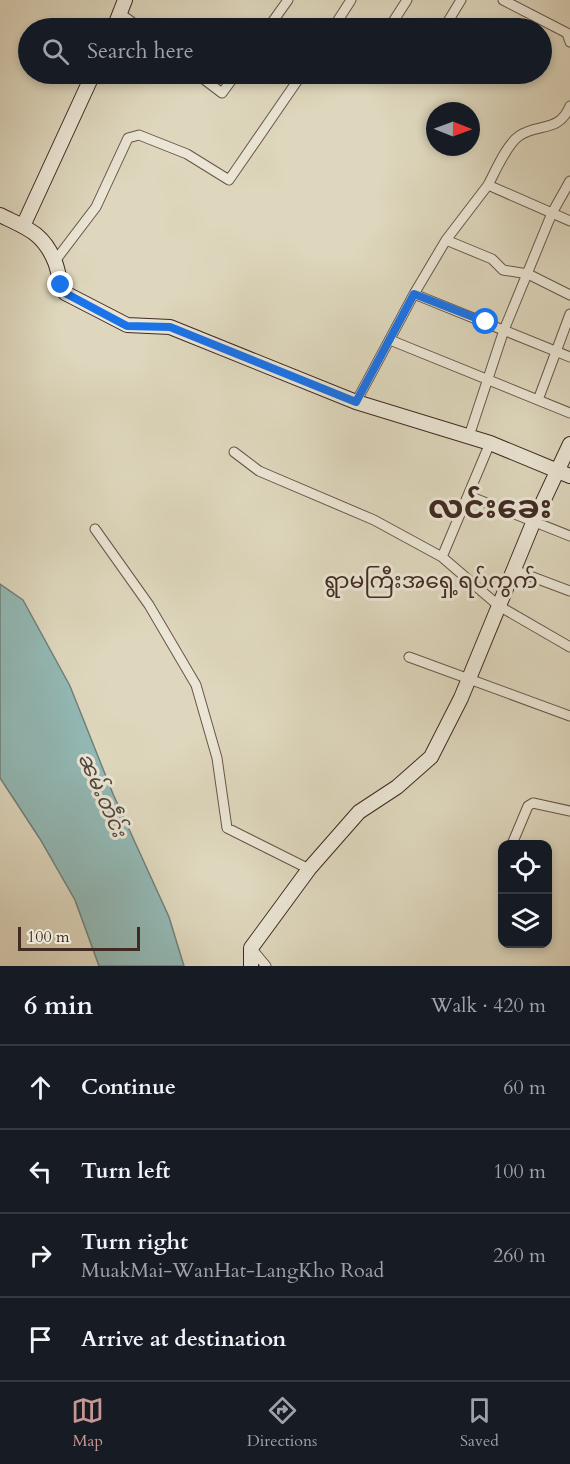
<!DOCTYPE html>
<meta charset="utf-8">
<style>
:root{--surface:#171b24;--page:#20242c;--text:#f1f3f6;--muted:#9ea1a6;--line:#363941;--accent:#c59692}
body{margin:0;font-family:Cardo,"Noto Sans Myanmar",serif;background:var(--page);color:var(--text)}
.controls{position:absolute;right:18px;bottom:18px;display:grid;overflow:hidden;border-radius:12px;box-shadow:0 3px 9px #0003}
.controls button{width:54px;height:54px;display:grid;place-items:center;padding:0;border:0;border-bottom:2px solid var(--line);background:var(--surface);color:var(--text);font:30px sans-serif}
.compass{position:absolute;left:426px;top:102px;width:54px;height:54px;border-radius:50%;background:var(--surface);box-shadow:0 3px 9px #0003;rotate:91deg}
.scale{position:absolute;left:18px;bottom:15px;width:122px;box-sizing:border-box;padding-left:6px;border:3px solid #402a22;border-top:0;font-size:16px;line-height:21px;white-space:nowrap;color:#402a22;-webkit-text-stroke:4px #eae5d4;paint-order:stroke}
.stop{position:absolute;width:18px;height:18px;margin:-14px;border:4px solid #1a73e8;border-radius:50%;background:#fff}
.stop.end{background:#1a73e8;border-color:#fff;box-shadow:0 2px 6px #0008}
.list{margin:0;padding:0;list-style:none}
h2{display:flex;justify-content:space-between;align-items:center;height:78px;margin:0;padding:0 24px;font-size:26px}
h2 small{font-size:20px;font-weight:400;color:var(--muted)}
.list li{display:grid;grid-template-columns:39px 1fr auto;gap:18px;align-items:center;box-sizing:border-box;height:84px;padding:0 24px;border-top:2px solid var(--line)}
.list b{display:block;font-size:22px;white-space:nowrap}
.list p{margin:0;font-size:20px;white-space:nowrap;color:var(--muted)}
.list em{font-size:20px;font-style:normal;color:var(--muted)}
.icon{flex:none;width:33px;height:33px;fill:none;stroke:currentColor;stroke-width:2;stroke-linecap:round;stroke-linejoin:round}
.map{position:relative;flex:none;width:570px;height:966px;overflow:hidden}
.search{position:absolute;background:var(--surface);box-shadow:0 3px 9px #0003;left:18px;right:18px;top:18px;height:66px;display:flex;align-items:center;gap:15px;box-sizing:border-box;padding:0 21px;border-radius:33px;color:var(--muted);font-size:22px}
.sheet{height:414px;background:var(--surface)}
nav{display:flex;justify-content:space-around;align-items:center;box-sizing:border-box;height:84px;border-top:2px solid var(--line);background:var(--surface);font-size:16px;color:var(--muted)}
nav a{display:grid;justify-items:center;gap:3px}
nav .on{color:var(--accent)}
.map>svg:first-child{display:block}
.water{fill:#93b9b5;stroke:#72807a;stroke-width:1.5}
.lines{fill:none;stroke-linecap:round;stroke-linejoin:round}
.street-casing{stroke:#685549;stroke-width:11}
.secondary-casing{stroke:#402a22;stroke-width:16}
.street{stroke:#eae5d4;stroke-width:9}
.secondary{stroke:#eae5d4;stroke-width:14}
.route{stroke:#1a73e8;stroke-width:8}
.labels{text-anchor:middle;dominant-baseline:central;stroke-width:6;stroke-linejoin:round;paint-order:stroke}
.water-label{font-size:21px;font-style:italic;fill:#51473f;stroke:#eae5d4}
.quarter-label{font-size:22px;fill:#402a22;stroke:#eae5d4}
.town-label{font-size:32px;font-weight:bold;fill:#402a22;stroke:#eae5d4}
</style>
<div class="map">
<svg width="570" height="966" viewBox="0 0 570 966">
<rect width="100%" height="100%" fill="#ded7bd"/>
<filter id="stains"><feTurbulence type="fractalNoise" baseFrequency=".00333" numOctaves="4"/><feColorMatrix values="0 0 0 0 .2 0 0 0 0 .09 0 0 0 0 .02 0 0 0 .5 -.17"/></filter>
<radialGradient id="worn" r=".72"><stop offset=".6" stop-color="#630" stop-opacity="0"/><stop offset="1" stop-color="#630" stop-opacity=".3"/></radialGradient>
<path class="water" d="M0 584 23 600 70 686 113 794 169 917 184 966H99L75 900 40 839 0 778Z"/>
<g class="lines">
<defs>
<path id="street" d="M503 0 567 33 570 42
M121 14 140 28
M338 21 350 28
M268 28 288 0
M333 28 351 0
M389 28 407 0
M444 28 461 0
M197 74 222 93 236 74
M488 185C495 172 507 144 519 136 538 123 559 133 570 106
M446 240 492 259 503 270 528 274 570 295
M55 261 96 207 128 138 139 135 187 154 229 180 302 74
M414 294 570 357
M390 340 570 413
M538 400 570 314
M356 402 414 294 446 240 488 185 570 221
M469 436 504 330 552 213 570 181
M490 443 442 557 499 606 570 647
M234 452 259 471 374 520 442 557
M469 496 570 536
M95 529 149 605 196 685 217 758 227 828 309 869
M514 570 570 591
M409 657 570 716
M512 844 528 806 533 803 570 811
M251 948 266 966"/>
<path id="secondary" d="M114 28 125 0
M0 215C26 228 43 232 55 262 59 272 59 283 65 293L127 325 170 327 356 402 490 443 570 476
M23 226 93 74
M251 966V948L309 869 359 812 397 787 431 757 461 698 533 523 570 444"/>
</defs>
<use href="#street" class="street-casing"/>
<use href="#secondary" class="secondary-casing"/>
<use href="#street" class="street"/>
<use href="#secondary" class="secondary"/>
</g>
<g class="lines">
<path class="route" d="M61 285 65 293 127 326 170 327 356 402 414 294 486 322"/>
</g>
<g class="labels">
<g class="water-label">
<text transform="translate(102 795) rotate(66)">ၼမ်ႉတဵင်း</text>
</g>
<g class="quarter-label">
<text x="431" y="581">ရွာမကြီးအရှေ့ရပ်ကွက်</text>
</g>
<g class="town-label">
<text x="490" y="508">လင်းခေး</text>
</g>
</g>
<rect width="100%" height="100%" filter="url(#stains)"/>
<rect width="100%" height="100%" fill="url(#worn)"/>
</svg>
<div class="controls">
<button><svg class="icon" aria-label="locate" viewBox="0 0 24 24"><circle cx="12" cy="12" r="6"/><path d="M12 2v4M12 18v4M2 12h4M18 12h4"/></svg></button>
<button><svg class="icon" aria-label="layers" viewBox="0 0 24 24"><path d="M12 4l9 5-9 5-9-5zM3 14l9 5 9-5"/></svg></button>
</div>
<svg class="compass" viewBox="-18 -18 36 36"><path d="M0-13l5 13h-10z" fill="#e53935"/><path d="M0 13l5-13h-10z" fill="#9ea1a6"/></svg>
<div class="scale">100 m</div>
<div class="stop" style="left:486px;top:322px"></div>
<div class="stop end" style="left:61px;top:285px"></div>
<div class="search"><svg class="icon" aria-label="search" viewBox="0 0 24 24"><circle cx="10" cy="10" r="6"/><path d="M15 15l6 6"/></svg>Search here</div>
</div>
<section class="sheet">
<h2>6 min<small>Walk · 420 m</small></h2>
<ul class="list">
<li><svg class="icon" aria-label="ahead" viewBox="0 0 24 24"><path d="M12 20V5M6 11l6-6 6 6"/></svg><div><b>Continue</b></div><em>60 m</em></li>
<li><svg class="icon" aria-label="left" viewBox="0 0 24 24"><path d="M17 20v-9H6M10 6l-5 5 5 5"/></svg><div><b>Turn left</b></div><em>100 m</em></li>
<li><svg class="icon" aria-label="right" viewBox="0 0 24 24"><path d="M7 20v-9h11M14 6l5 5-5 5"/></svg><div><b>Turn right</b><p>MuakMai-WanHat-LangKho Road</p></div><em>260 m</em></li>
<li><svg class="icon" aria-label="arrive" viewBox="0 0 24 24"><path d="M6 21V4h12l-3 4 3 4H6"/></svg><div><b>Arrive at destination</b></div></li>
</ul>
</section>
<nav>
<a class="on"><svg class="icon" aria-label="map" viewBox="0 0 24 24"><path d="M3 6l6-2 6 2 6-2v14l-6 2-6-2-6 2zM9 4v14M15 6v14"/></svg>Map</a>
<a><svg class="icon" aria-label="directions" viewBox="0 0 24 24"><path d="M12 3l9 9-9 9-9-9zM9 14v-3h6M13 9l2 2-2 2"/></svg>Directions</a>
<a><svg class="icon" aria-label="saved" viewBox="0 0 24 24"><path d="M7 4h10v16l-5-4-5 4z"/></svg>Saved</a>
</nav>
